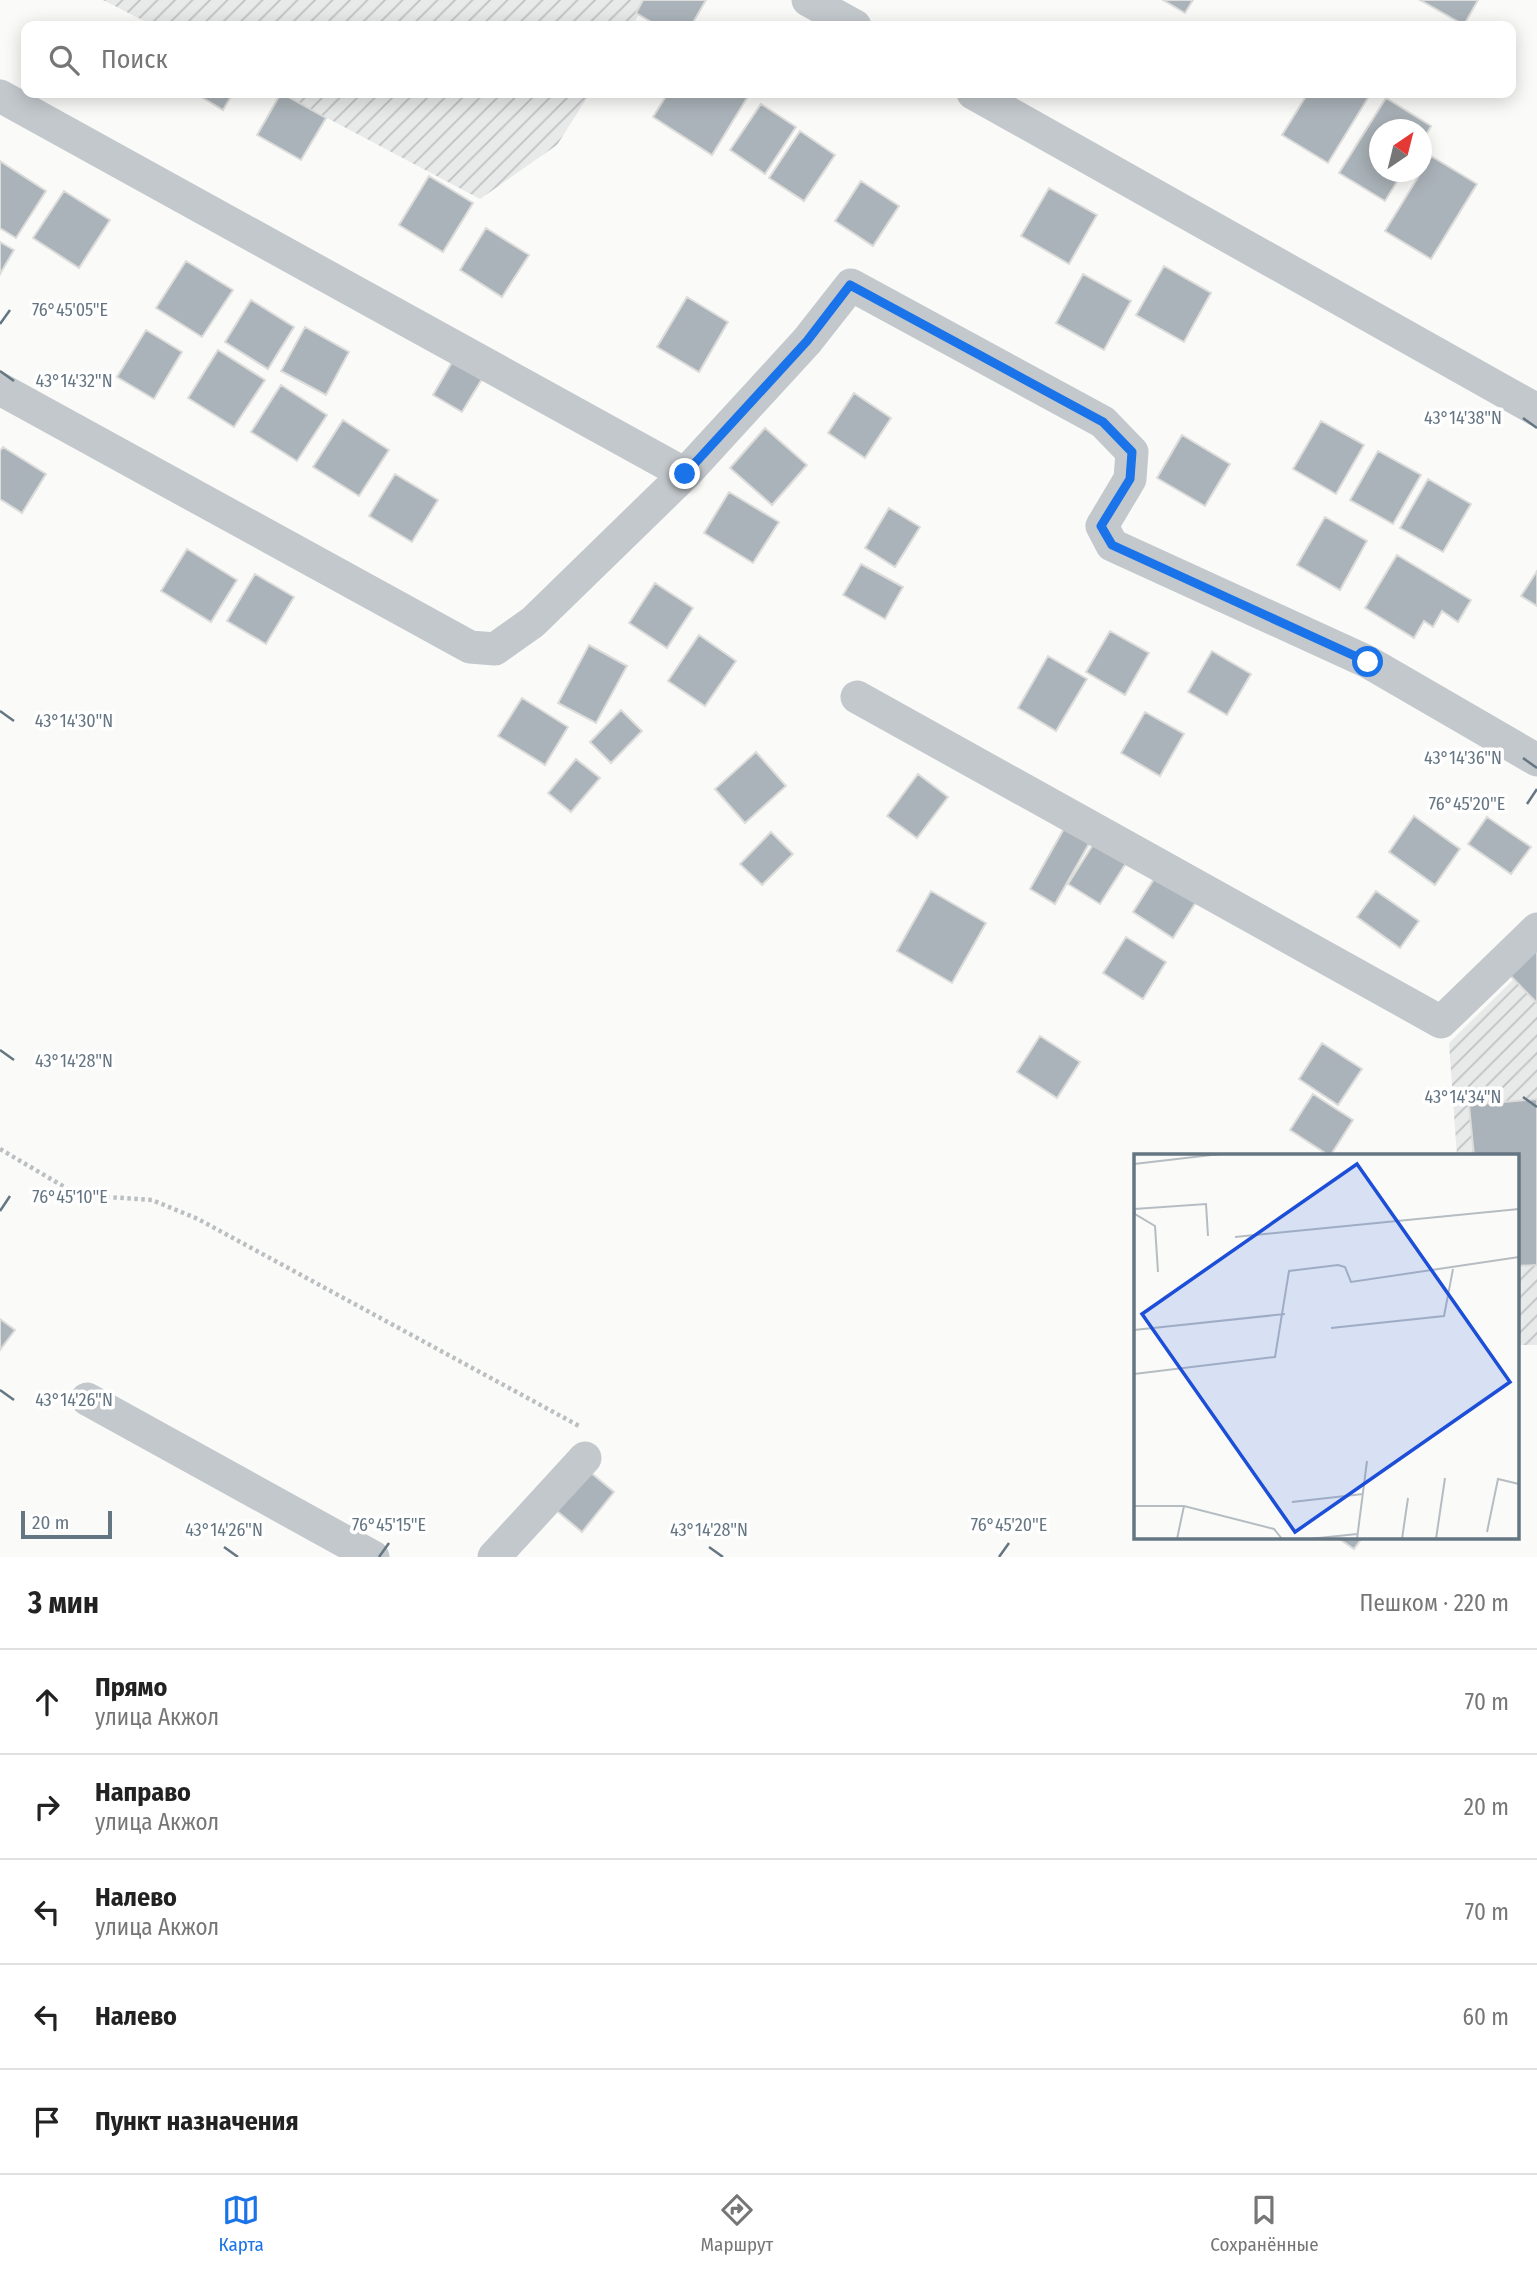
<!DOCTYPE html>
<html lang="ru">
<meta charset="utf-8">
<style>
:root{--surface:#fff;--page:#f2f2f2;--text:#222;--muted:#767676;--line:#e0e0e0;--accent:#1a73e8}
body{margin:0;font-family:"Fira Sans Condensed",sans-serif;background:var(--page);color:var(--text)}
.compass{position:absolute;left:1369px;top:119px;width:63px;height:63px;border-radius:50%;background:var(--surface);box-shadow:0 4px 18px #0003;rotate:35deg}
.scale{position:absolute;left:21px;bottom:18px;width:91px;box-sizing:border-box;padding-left:7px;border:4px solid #657683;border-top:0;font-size:19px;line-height:24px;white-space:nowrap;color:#657683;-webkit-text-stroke:5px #fff;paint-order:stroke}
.stop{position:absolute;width:21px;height:21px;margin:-16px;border:5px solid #1a73e8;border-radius:50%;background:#fff}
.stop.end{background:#1a73e8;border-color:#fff;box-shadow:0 2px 7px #0008}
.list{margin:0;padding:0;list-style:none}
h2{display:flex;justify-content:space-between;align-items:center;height:91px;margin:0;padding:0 28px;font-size:30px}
h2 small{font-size:23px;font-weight:400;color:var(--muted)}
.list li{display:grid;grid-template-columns:46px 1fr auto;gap:21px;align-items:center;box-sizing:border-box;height:105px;padding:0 28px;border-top:2px solid var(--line)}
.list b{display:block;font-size:26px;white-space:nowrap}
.list p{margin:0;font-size:23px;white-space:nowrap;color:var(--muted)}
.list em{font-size:23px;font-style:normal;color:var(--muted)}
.icon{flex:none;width:38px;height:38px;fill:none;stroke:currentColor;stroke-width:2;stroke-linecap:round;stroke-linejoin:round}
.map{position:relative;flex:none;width:1537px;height:1557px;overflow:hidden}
.search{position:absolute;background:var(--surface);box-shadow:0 4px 18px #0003;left:21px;right:21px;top:21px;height:77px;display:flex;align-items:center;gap:18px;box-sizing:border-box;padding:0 24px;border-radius:14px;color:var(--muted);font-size:26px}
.sheet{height:616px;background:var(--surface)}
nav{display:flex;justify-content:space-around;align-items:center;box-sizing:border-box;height:98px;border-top:2px solid var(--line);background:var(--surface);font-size:19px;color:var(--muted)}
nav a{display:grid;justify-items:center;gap:4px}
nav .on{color:var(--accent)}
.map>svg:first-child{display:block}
.industrial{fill:url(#industrial-furrows)}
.building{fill:#aab3b9;stroke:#dcdcda;stroke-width:2}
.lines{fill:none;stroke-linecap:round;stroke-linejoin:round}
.path{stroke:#bbbfc2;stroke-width:4.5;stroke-dasharray:3.5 3.5;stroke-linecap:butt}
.minor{stroke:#c3c8cc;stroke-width:33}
.route{stroke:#1a73e8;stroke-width:9}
.ticks{fill:none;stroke:#657683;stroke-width:2.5}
.inset-road{fill:none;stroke:#b5bdc2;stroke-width:2}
.view{fill:#1d4ed8;fill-opacity:0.15;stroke:#1d4ed8;stroke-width:3.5}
.inset-edge{fill:none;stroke:#657683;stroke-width:3.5}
.ticks-label{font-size:18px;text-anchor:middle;fill:#657683;stroke:#fff;stroke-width:7;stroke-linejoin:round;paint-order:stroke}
</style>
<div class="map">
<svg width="1537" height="1557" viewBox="0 0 1537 1557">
<defs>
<pattern id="industrial-furrows" width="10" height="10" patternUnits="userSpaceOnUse" patternTransform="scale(1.75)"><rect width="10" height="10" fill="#e8e9e9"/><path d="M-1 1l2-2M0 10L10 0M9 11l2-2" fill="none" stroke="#c0c1c2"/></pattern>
</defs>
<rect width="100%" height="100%" fill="#fafaf8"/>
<path class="industrial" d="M103 0H648L632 26H154Z
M280 93H590L557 145 480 199Z
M1537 956V1345H1518V1156H1457L1449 1043Z"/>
<path class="building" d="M643 0H706L691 26H658L636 13Z
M1163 0H1193L1185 13Z
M1420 0H1478L1464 25Z
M195 93H233L223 110Z
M281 93 326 118 301 160 257 135Z
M668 93H750L712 155 653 117Z
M1308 93H1371L1328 163 1282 135Z
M1386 98 1431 126 1422 142V130H1380V172H1403L1385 201 1339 173Z
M761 104 796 127 765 174 730 150Z
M800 131 835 155 804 201 769 178Z
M1431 156 1477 184 1431 259 1385 231Z
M0 161 46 191 16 238 0 228Z
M429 176 473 203 443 252 399 225Z
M861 181 899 206 873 246 835 221Z
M1049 188 1097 215 1069 264 1021 236Z
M64 191 110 220 79 268 33 238Z
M486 228 529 255 502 297 460 270Z
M0 242 14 250 0 274Z
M186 261 233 290 202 337 156 308Z
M1164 266 1211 293 1184 342 1136 315Z
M1083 274 1131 301 1104 350 1056 323Z
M687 297 728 322 699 372 657 347Z
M251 300 294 327 268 369 225 342Z
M305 327 349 352 326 395 281 371Z
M146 330 182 352 154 399 117 377Z
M218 350 265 380 234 427 188 398Z
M455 357 485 374 462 412 433 395Z
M281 385 327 415 297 461 251 432Z
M854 393 891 418 865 458 828 433Z
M343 420 389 450 359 496 313 467Z
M1321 421 1364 445 1336 494 1293 469Z
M765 428 807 465 772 505 730 468Z
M1182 435 1230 464 1205 506 1157 478Z
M3 447 46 474 22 513 0 499V451Z
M1378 451 1421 475 1393 524 1350 500Z
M395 474 438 500 412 542 369 516Z
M1428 479 1471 504 1443 552 1400 528Z
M729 492 779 522 753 563 704 533Z
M889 508 920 527 895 567 865 548Z
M1325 517 1367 541 1340 590 1297 565Z
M187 549 237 580 211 622 161 591Z
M1397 555 1471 600 1458 622 1442 611 1433 627 1424 621 1414 638 1365 608Z
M861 564 903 587 885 619 843 595Z
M1537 571V606L1521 596Z
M255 574 294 597 266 644 227 621Z
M655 583 693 608 667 648 629 623Z
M1110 631 1149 653 1125 695 1086 672Z
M699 635 736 661 705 706 668 681Z
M589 645 627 666 596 723 558 703Z
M1212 651 1251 674 1227 715 1188 692Z
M1048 656 1087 679 1056 731 1018 708Z
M522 698 568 727 545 765 498 736Z
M621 710 642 731 611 763 590 742Z
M1145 712 1184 734 1160 776 1121 753Z
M756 752 786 786 745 823 715 789Z
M576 759 600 778 571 812 548 793Z
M918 774 948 797 917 838 887 816Z
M1414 816 1460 849 1435 885 1389 852Z
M1487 817 1531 847 1511 874 1468 844Z
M1065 827 1090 842 1055 904 1030 889Z
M771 832 793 854 762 885 740 864Z
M1096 840 1128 860 1100 904 1068 884Z
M1156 876 1196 902 1173 938 1133 912Z
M931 891 986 923 952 983 897 951Z
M1376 891 1419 921 1400 948 1357 917Z
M1537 934V1003L1502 967Z
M1126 937 1166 962 1143 999 1103 973Z
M1040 1036 1080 1062 1057 1098 1017 1072Z
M1322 1043 1362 1069 1338 1105 1299 1079Z
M1313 1094 1353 1120 1330 1156 1290 1130Z
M1537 1099V1265L1518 1266V1156H1474L1469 1105Z
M0 1319 15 1330 0 1350Z
M584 1467 614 1492 582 1532 551 1506Z
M1338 1538H1362L1354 1549Z"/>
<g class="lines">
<path class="path" d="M0 1149 78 1195 152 1200 198 1219 581 1427"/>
<path class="minor" d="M808 0 855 26
M973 93 1537 410
M0 96 685 474
M0 389 470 647 495 649 533 622 685 474 807 341 851 285 1103 422 1132 452 1130 479 1102 526 1112 545 1368 662 1537 760
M857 697 1441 1022 1537 929
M87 1399 373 1557
M494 1557 585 1458"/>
</g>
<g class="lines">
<path class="route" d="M685 474 807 341 850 285 1103 422 1132 452 1130 479 1101 526 1112 545 1368 662"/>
</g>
<path class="ticks" d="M0 324 10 310M0 371 14 381M1523 418 1537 428M0 711 14 721M1523 758 1537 768M1527 804 1537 789M0 1050 14 1060M1523 1097 1537 1107M0 1211 10 1196M0 1390 14 1400M224 1547 238 1557M709 1547 723 1557M379 1557 389 1543M999 1557 1009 1543"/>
<g transform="translate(1134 1154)">
<rect width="385" height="385" fill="#fafaf8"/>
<path class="inset-road" d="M0 10 86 0M0 55 72 50 74 82M0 55 1 60 21 72 24 118M101 83 385 55M197 174 310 162 319 115M0 176 151 160M0 220 141 203 155 117 204 111 211 113 217 128 385 103M158 348 229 340M0 352H50L140 375 148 385M353 378 364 325 385 330M43 385 50 352M175 385 223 380M223 385 233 307M268 385 274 344M302 385 311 324"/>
<path class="view" d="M223 10 376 228 161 378 8 160Z"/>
<rect width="385" height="385" class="inset-edge"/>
</g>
<g class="ticks-label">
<text x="70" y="316">76°45'05"E</text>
<text x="74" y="387">43°14'32"N</text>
<text x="1463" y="424">43°14'38"N</text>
<text x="74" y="727">43°14'30"N</text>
<text x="1463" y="764">43°14'36"N</text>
<text x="1467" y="810">76°45'20"E</text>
<text x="74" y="1067">43°14'28"N</text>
<text x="1463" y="1103">43°14'34"N</text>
<text x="70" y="1203">76°45'10"E</text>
<text x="74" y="1406">43°14'26"N</text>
<text x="389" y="1531">76°45'15"E</text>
<text x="1009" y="1531">76°45'20"E</text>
<text x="224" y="1536">43°14'26"N</text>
<text x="709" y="1536">43°14'28"N</text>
</g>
</svg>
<svg class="compass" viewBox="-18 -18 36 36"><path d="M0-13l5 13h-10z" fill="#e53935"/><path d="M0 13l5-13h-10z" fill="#767676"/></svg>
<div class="scale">20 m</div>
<div class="stop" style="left:1368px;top:662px"></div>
<div class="stop end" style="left:685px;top:474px"></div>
<div class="search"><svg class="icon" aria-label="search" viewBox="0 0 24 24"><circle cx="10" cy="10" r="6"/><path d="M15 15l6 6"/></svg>Поиск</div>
</div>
<section class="sheet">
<h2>3 мин<small>Пешком · 220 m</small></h2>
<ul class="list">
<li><svg class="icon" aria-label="ahead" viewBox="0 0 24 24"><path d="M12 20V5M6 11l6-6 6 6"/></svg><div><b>Прямо</b><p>улица Акжол</p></div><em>70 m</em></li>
<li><svg class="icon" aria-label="right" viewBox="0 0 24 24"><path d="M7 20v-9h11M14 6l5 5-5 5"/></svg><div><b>Направо</b><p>улица Акжол</p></div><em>20 m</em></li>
<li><svg class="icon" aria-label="left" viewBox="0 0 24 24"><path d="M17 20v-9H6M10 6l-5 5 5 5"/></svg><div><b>Налево</b><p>улица Акжол</p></div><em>70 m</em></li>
<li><svg class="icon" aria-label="left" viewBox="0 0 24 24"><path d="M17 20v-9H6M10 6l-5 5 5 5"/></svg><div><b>Налево</b></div><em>60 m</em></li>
<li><svg class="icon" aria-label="arrive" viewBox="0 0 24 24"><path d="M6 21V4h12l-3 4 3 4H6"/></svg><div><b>Пункт назначения</b></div></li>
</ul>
</section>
<nav>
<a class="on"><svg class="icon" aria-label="map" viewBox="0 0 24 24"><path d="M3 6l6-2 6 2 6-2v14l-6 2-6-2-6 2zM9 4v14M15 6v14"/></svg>Карта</a>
<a><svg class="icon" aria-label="directions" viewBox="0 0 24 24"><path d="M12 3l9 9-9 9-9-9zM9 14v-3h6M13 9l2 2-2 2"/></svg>Маршрут</a>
<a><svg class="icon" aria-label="saved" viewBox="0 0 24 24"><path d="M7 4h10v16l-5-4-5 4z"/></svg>Сохранённые</a>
</nav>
